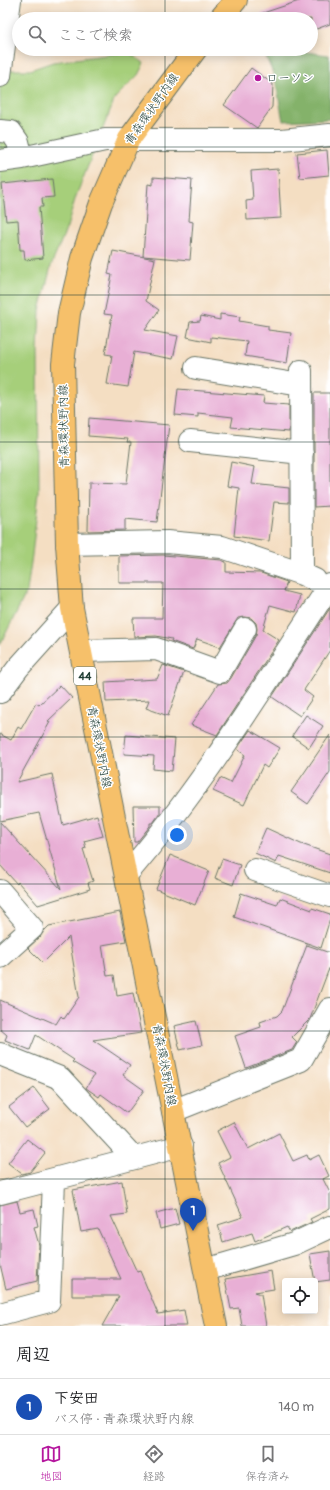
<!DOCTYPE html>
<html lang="ja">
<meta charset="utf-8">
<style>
:root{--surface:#fff;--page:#f2f2f2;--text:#202124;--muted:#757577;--line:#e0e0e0;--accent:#b5179e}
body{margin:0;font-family:Pangolin,"Klee One",sans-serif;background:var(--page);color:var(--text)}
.controls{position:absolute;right:12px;bottom:12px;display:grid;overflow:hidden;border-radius:4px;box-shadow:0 2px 10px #0003}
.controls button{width:36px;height:36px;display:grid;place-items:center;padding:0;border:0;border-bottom:1px solid var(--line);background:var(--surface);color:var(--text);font:20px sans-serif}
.you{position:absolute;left:177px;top:835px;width:14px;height:14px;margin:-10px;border:3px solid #fff;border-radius:50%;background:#1a73e8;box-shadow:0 0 0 6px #1a73e833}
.badge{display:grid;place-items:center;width:26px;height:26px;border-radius:50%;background:var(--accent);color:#fff;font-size:13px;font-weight:700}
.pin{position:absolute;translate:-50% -33px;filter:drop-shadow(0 1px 2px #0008)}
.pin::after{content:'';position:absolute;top:21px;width:14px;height:12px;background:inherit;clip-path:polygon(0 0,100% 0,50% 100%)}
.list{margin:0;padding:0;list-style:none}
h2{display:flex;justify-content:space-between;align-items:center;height:52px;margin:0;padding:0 16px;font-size:17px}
h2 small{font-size:13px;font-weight:400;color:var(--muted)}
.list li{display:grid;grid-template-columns:26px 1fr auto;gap:12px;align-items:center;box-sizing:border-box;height:56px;padding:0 16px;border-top:1px solid var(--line)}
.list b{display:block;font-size:15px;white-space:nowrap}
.list p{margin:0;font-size:13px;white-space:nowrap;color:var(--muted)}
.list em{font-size:13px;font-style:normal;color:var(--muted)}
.icon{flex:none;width:22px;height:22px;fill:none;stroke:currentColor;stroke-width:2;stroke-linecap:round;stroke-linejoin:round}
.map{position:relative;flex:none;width:330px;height:1326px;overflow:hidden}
.search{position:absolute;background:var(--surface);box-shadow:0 2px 10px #0003;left:12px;right:12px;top:12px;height:44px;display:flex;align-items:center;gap:10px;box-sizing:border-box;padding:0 14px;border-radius:22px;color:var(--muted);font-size:15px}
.sheet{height:108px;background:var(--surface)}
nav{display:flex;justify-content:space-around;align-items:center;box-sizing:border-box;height:56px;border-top:1px solid var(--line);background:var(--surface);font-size:11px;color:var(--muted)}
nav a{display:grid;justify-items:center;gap:2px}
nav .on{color:var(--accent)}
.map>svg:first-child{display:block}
.green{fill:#a6cf7a;stroke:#628657}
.forest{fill:#84b26a;stroke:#52784f}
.building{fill:#e8afd5}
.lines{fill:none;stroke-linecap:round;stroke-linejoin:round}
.minor-casing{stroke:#6a7566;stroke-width:24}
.major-casing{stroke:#6a7566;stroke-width:24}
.minor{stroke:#fff;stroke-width:22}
.major{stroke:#f6c06b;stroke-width:22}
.grid{fill:none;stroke:#1f3d34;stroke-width:1;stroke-opacity:0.55}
.poi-dot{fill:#b5179e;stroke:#fff;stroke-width:1.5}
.labels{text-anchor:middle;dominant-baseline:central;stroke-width:3;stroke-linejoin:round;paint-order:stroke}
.shield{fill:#fff;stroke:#627771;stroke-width:1}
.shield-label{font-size:11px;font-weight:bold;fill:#1f3d34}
.poi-label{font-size:12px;fill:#1f3d34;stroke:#fff;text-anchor:start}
.street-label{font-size:12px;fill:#1f3d34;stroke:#fff}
</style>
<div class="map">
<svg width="330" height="1326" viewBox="0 0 330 1326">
<rect width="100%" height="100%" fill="#fff"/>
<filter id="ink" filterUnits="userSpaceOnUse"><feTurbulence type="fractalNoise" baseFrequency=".025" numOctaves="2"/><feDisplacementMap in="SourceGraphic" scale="8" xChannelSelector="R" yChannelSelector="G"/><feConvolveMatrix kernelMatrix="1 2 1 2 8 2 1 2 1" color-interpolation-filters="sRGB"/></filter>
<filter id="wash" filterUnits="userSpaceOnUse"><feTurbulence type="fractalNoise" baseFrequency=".012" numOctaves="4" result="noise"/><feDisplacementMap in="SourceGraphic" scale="16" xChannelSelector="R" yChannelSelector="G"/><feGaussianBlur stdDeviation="0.9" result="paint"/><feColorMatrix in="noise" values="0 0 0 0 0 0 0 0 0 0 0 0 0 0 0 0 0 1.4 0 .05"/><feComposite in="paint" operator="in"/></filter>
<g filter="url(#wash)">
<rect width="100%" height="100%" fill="#f4dec2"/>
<path class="green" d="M128 52 144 63 138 75 115 98 76 196 67 227 51 266 40 310 38 351 39 492 32 555 27 591 0 645V70H30L53 62Z"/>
<path class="forest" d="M270 49H284L328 55 330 60V119L283 121 275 78 265 54Z"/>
<g id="blocks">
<path class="building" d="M302 0H330V24L311 31V19H255L254 16Z
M251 68 273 84 272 107 257 128 224 105Z
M327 150 329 175 300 178 297 153Z
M278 169 281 218 247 220 246 201 253 200 251 171Z
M153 177 192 180 189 221 193 222 190 260 143 256 148 184 153 185Z
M52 179 54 197 42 198 43 207H39L43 258 25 260 24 250H20L18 220 6 221 2 184Z
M113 251 155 259 146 301 159 310 145 330 178 336 173 359 134 352 128 387 107 384 112 355 105 354 112 315 104 314 112 275 108 274Z
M220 314 240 317 239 321 268 326V330L291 333 287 363 245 356 247 341 211 337V342L187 337 190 322 200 321 201 316 220 320Z
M178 389 264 396 263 403 289 405V432L231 427 233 417 198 413V417L175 415Z
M314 393H330V506L314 507Z
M89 418 169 425 157 522 125 519V530L88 531 89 483 126 484 131 442H127L128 439 88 436Z
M231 462 255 467 252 484 289 488V503L274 502 269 541 234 536 239 488 227 486Z
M163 555 221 560 226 562V572L261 573 287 582 284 591 300 595 296 612 270 605 263 630 279 640 217 735 191 725 218 684 227 683 231 678 256 635 257 629 256 623 251 618 245 617 238 618 220 647 197 639 193 649 171 641 172 639 156 636 134 637 133 618H162L163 583H119V556Z
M330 608V650L304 690 313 697 300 716 272 697Z
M163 665 184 672 168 716 146 708 149 700 106 702 105 682 157 679Z
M60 685 72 698 48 721 50 722 17 782 52 774 63 825 97 815 103 836 84 841 86 848 83 849 93 881 88 883 90 889 38 905 18 882 17 884 0 865V822L61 889 39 813 0 821V734L11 740 18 727 21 729 36 703 39 705Z
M306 715 323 726 309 748 292 736Z
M250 730 280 748 267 768 263 765 244 805 213 791 220 778 231 783 245 755 238 750 239 746Z
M126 735 175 739 172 771 153 769 154 756 124 754Z
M330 735V772L308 804 291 792Z
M133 806H160V813L153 823H150V826L137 842H134Z
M266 828 301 844 330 854V873L279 856 276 863 255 853Z
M170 855 209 871 195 905 156 889Z
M222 859 240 865 233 885 215 878Z
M241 893 277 905 280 898 312 910V908L330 914V919L321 948 234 917Z
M120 912 126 941 102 945 107 976 114 975 117 996 133 993 141 1033 93 1040 130 1065 123 1075 144 1090 127 1113 101 1094 99 1097 86 1088 94 1075 72 1062 74 1060 36 1035 30 1050 5 1040 7 1035 0 1029V1000L56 1024 61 1016 64 1019 79 997 69 937 43 963 28 948 40 937 44 931 49 926Z
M307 945 330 953V966L310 1019 292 1037 297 1042 292 1050 246 1068 235 1036 261 1027 260 1022 277 1016 282 1011Z
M196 1021 202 1045 180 1050 174 1026Z
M34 1088 50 1109 25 1127 9 1107Z
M234 1122 248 1149 279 1133 293 1161 307 1155 309 1160 319 1155 329 1176 323 1179 330 1193V1209L310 1219 312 1222 290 1232 287 1227 255 1241 252 1233 223 1242 218 1225 243 1217 218 1163 230 1157 217 1131Z
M27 1139 45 1153 30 1172 22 1174 8 1163Z
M122 1181 127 1214 111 1216 137 1272 140 1271 158 1314 184 1310 187 1326H102L119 1296H72V1279H121L98 1229 81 1232 73 1190Z
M17 1201 20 1212 34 1209 38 1226 34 1227 39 1245 37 1281 6 1289 0 1264V1205Z
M175 1208 179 1224 160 1229 156 1213Z
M330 1251V1280L315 1282 310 1254Z
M271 1271 274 1289 255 1292 261 1294 266 1326H242L239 1308 231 1309 225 1279Z"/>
</g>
</g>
<g filter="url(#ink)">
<use href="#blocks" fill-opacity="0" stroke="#6a7566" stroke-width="1"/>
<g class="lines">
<defs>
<path id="minor" d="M0 76 10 0
M0 131 11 132 18 142 22 158
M0 161 22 158 105 140H282L330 135
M196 368 301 385
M301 371 302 574 315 580
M190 441 302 453
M67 544 167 542 222 547 302 574
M81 651 156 649 220 672 245 629
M0 692 18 668 72 608
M255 870 330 896
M126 875C204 785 265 684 330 585
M0 891 32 928 0 957
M0 1054 60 1078 133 1157
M173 1111 301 1060 330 1009
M0 1193 181 1146
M205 1270 294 1244 330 1227
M0 1314 49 1301 54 1181"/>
<path id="major" d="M220 19 236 0
M196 49 129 139 101 203 82 258 69 313 63 364 67 544 72 608 216 1326"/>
</defs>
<use href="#minor" class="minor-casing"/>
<use href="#major" class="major-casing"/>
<use href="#minor" class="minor"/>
<use href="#major" class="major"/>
</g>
</g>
<path class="grid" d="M165 0V19M165 49V1326M0 147H330M0 295H330M0 442H330M0 589H330M0 737H330M0 884H330M0 1031H330M0 1179H330"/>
<circle class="poi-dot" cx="258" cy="78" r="4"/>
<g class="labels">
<rect class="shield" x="74" y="667" width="22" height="18" rx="3"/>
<g class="shield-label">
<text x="85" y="676">44</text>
</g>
<g class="poi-label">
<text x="266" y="78">ローソン</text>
</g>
<g class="street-label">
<text transform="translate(152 109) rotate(-55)">青森環状野内線</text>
<text transform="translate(64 426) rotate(-91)">青森環状野内線</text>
<text transform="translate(99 747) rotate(79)">青森環状野内線</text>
<text transform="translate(164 1065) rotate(79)">青森環状野内線</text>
</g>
</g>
</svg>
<div class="controls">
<button><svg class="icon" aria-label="locate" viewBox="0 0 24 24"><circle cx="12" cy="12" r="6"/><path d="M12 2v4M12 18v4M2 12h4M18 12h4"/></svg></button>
</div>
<div class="you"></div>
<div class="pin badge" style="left:193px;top:1231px;background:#1a4fb4">1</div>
<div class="search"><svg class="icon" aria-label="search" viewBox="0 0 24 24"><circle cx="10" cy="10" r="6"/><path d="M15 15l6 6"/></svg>ここで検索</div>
</div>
<section class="sheet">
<h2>周辺<small></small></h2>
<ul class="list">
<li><span class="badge" style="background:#1a4fb4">1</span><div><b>下安田</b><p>バス停 · 青森環状野内線</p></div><em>140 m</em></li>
</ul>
</section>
<nav>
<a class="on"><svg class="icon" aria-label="map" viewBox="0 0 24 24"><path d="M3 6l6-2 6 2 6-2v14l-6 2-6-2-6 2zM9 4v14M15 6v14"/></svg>地図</a>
<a><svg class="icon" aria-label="directions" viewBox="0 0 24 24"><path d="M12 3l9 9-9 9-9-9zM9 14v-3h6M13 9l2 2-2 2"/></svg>経路</a>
<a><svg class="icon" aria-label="saved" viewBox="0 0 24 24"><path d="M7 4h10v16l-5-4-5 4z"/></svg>保存済み</a>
</nav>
